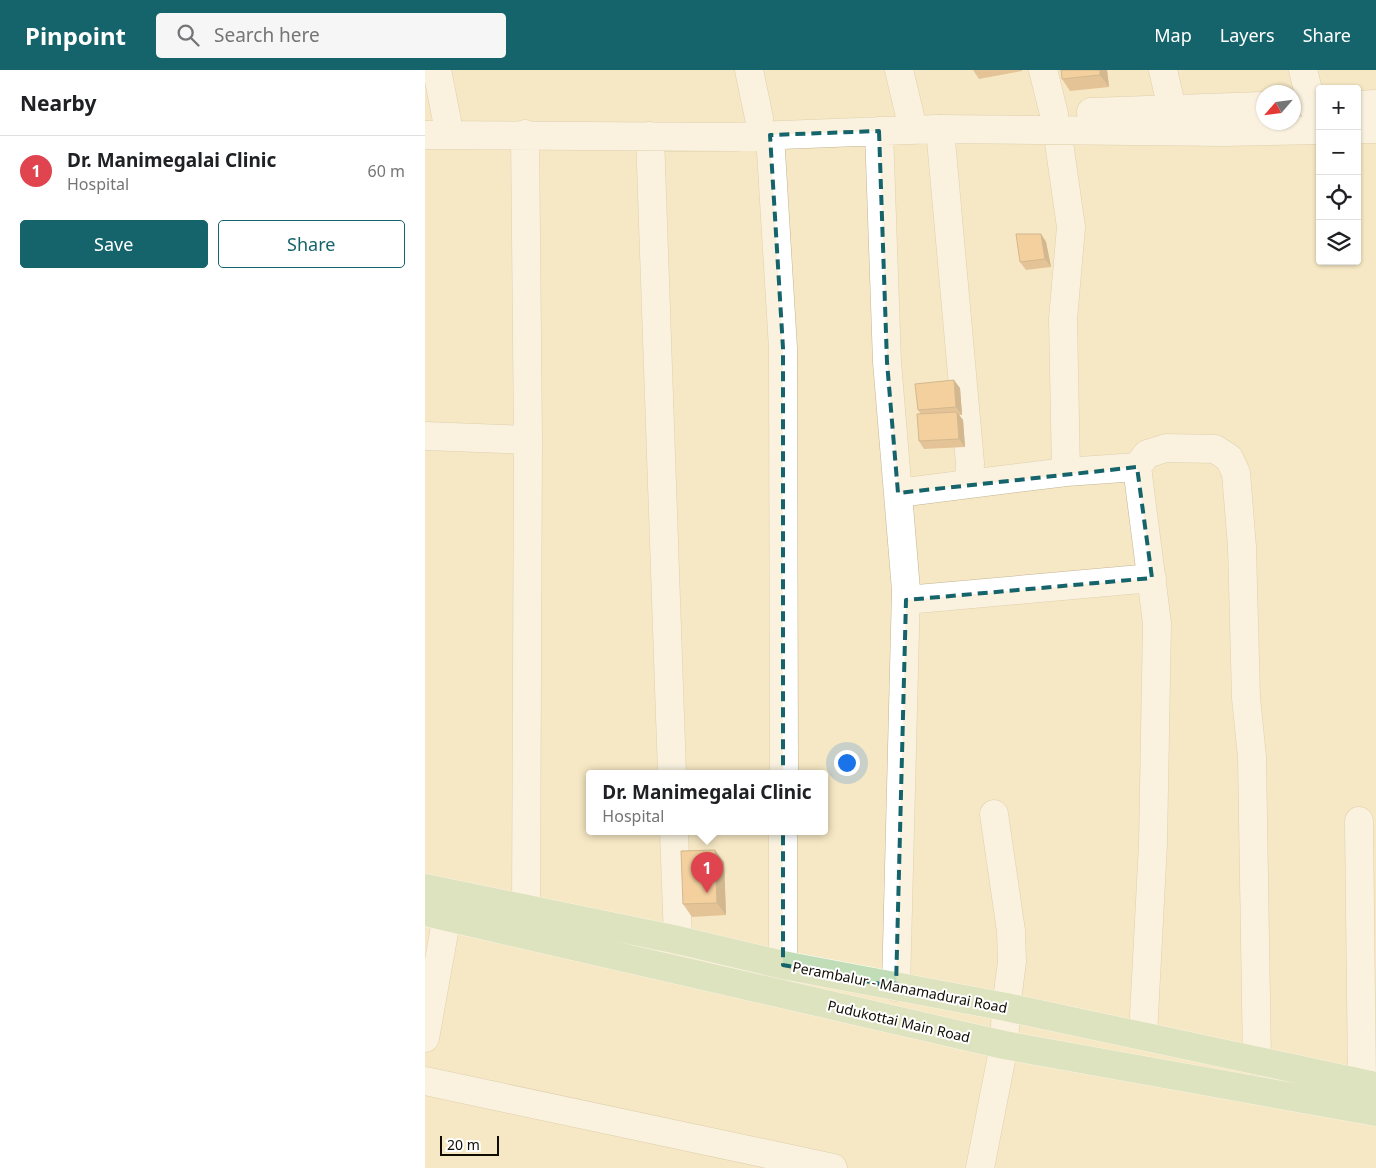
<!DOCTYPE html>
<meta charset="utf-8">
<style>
:root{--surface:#fff;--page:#f6f6f6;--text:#202124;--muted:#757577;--line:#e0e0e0;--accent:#16646b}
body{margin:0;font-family:"Noto Sans",sans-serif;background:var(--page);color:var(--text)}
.controls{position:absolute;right:15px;top:15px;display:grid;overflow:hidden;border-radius:5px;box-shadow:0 1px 4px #0004}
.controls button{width:45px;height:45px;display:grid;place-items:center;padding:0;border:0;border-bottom:1px solid var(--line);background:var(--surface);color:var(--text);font:25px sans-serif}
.compass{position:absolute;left:831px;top:15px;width:45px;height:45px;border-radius:50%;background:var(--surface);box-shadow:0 1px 4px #0004;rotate:242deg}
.scale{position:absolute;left:15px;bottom:12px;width:59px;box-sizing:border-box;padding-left:5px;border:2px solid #110c02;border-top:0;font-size:14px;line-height:18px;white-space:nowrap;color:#110c02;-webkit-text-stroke:4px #fff;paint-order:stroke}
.you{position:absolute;left:421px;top:692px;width:18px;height:18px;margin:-12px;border:4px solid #fff;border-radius:50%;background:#1a73e8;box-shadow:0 0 0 8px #1a73e833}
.badge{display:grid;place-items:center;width:32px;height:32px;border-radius:50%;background:var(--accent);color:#fff;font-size:16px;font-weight:700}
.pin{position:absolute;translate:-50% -41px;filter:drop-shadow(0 1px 2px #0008)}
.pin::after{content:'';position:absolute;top:26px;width:18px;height:15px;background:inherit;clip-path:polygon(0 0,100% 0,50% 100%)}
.popup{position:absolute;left:161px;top:700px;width:242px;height:65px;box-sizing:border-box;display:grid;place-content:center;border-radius:5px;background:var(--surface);filter:drop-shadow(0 1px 4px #0005);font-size:16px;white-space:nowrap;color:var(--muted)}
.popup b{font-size:19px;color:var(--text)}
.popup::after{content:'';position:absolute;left:50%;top:100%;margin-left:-10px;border:10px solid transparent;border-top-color:var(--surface)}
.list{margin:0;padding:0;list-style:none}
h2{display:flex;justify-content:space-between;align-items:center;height:65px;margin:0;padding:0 20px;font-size:21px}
h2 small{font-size:16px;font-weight:400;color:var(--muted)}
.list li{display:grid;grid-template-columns:32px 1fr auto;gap:15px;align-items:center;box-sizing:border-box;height:70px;padding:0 20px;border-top:1px solid var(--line)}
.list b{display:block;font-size:19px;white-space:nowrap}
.list p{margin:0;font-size:16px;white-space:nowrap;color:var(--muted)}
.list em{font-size:16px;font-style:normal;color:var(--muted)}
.actions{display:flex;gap:10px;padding:15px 20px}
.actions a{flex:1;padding:11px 0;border:1px solid var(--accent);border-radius:5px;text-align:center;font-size:18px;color:var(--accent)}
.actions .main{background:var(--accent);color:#fff}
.icon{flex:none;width:28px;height:28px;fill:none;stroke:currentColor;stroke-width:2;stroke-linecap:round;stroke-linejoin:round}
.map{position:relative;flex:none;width:951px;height:1098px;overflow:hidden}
header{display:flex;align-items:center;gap:30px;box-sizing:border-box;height:70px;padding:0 25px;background:var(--accent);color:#fff}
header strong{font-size:24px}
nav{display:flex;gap:28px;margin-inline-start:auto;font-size:18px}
.search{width:350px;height:45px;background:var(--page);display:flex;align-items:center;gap:12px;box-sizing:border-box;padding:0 18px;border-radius:5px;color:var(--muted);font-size:19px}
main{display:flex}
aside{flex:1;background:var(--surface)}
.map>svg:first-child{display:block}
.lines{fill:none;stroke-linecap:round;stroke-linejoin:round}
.minor-casing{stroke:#c3b492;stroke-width:29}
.major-casing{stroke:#fff;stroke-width:29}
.minor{stroke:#fff;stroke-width:28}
.major{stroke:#c0ddb8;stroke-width:28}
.wall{fill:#ce9a5f}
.shaded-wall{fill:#a77d4e}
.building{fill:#efb36f;stroke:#a77d4e}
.marked{fill:none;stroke:#16646b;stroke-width:4;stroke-dasharray:10 6;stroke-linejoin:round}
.labels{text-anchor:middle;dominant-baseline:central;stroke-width:4;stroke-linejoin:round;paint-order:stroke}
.street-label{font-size:14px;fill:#110c02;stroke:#fff}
</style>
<header>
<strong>Pinpoint</strong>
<div class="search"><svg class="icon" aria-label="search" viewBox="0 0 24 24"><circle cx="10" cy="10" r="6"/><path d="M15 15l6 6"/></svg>Search here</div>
<nav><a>Map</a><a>Layers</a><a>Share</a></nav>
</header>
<main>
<aside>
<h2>Nearby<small></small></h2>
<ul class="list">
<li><span class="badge" style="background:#e0444e">1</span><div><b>Dr. Manimegalai Clinic</b><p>Hospital</p></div><em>60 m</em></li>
</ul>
<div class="actions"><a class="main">Save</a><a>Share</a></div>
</aside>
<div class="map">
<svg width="951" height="1098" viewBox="0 0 951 1098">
<rect width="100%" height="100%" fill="#f6e8c4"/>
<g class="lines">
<defs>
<path id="minor" d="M12 0 22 51
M324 0 334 48
M474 0 485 46
M618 0 629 44
M738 0 747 39
M878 0 887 36
M932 35 951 34
M666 42 838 36
M632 59 646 157 638 249 641 402 712 397 732 553 728 774 718 965
M932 59H951
M454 61 462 292 481 520 471 917
M100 64 103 370 101 839
M0 65 306 67 511 59 799 62 895 60
M345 65 358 278 359 704
M225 66 247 704
M0 366 103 370
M712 397 722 384 741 378 790 379 804 388 811 403 817 477 821 628 827 687 832 991
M544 414 641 402
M473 423 544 414 545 393 515 59
M481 530 727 508
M934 751 937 1013
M249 762 253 870
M358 895V762
M0 968 26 824
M0 1011 408 1098
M555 1098 579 975 581 937 587 892 586 861 569 744"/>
<path id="major" d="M0 818 253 870 358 895 581 937 951 1016
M0 842 579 975 951 1042"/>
</defs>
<use href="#minor" class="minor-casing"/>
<use href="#major" class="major-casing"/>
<use href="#minor" class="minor"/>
<use href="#major" class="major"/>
</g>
<path class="wall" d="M548 0H597V1L554 9Z
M682 0 684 17 645 21 637 9Z
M616 164 621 172 626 197 601 200 595 192Z
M535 318 537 345H534L538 350 540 377 499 379 494 371 496 344 493 340Z
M299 792 301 845 267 847 258 834Z"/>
<path class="shaded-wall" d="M675 0H682L684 17 675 5Z
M616 164 621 172 626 197 620 189Z
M529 310 535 318 537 345 531 337Z
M532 342 538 350 540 377 534 369Z
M290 780 299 792 301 845 292 833Z"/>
<path class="building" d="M636 0H675V5L637 9Z
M591 164H616L620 189 595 192Z
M529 310 531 337 493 340 490 314Z
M532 342 534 369 494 371 492 344Z
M290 780 292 833 258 834 256 781Z"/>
<path d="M0 0H951V1098H0ZM454 61 462 292 473 423 712 397 727 508 481 530 471 917 358 895V278L345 65Z" fill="#f6e8c4" fill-opacity=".55" fill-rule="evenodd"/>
<path class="marked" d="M454 61 462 292 473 423 712 397 727 508 481 530 471 917 358 895V278L345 65Z"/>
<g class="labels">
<g class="street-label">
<text transform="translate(475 917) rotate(11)">Perambalur - Manamadurai Road</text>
<text transform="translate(474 951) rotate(13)">Pudukottai Main Road</text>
</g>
</g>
</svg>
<div class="controls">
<button>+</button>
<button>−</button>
<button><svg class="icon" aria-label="locate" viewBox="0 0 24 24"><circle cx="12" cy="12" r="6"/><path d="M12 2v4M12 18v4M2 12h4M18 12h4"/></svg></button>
<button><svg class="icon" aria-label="layers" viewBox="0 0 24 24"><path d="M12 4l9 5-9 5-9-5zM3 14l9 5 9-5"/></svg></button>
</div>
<svg class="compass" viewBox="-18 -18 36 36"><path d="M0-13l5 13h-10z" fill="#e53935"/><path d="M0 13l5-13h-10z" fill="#757577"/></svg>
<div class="scale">20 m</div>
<div class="you"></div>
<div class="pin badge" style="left:282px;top:823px;background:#e0444e">1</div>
<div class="popup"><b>Dr. Manimegalai Clinic</b>Hospital</div>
</div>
</main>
